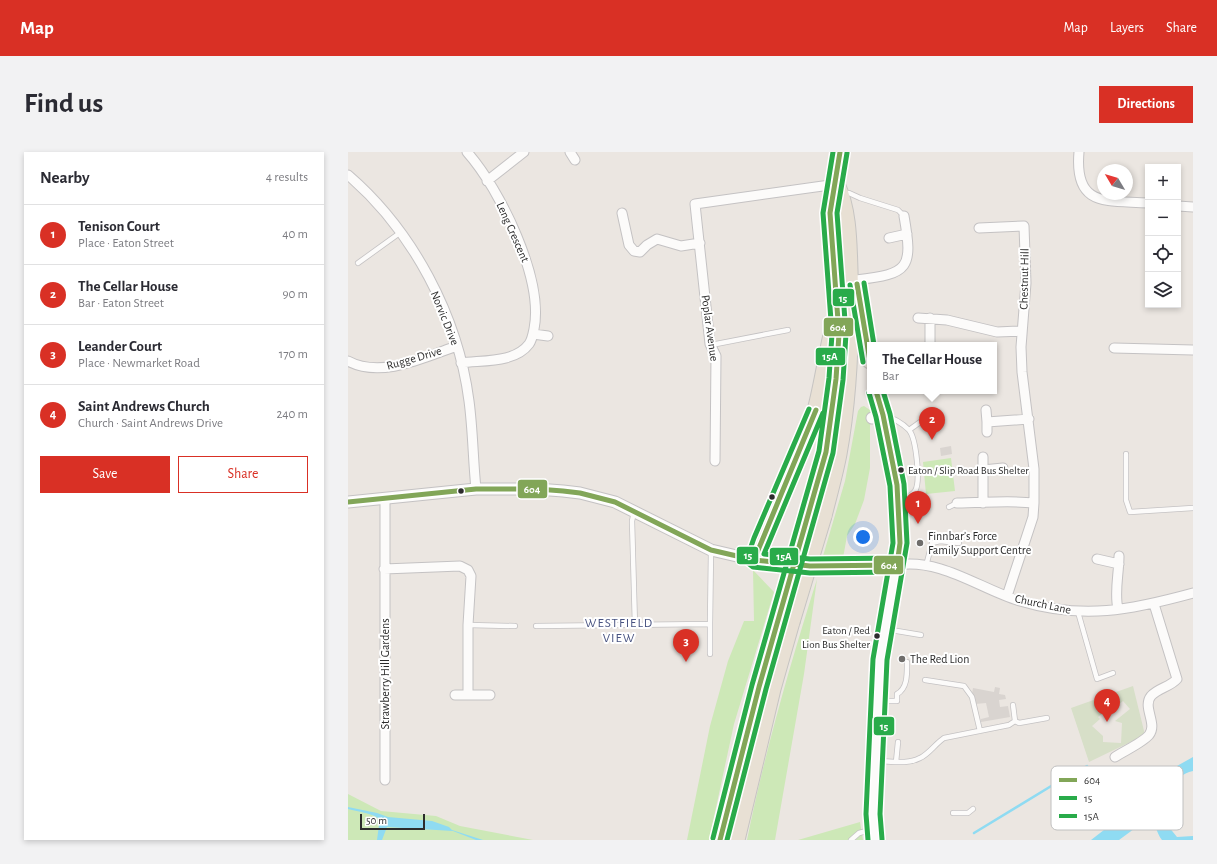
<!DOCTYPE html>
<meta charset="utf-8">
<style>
:root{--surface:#fff;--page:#f2f2f3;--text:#2b2b33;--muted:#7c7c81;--line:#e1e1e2;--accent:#d93025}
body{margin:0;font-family:"Alegreya Sans",sans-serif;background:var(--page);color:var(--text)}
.controls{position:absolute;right:12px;top:12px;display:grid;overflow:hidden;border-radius:0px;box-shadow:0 2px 6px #0003}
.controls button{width:36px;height:36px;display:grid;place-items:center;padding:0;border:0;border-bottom:1px solid var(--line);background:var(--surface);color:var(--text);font:20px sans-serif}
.compass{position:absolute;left:749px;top:12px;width:36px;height:36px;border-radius:50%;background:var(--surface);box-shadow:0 2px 6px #0003;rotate:308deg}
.scale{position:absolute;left:12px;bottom:10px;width:65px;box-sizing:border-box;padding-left:4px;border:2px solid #2c2c2c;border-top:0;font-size:11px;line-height:14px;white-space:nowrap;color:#2c2c2c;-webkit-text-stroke:3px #fff;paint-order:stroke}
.you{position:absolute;left:515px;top:385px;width:14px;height:14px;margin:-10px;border:3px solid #fff;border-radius:50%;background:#1a73e8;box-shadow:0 0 0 6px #1a73e833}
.badge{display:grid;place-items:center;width:26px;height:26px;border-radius:50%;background:var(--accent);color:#fff;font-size:13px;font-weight:700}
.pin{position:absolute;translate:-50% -33px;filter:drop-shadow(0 1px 2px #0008)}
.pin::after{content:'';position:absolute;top:21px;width:14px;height:12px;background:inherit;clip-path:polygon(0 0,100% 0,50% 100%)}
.popup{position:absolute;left:519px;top:190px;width:130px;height:52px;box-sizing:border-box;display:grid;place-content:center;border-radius:0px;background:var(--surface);filter:drop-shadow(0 1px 3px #0005);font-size:13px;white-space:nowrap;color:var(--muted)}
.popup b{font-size:15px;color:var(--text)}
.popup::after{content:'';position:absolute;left:50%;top:100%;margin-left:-8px;border:8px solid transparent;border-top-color:var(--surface)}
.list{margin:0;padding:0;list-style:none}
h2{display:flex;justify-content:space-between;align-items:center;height:52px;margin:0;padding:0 16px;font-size:17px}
h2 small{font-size:13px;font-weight:400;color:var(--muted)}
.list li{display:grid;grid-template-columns:26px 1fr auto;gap:12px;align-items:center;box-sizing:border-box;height:60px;padding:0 16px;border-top:1px solid var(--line)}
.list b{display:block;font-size:15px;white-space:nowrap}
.list p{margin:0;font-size:13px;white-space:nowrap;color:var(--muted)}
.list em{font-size:13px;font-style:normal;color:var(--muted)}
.actions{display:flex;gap:8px;padding:12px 16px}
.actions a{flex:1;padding:9px 0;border:1px solid var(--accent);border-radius:0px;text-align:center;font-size:14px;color:var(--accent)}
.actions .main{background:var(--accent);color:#fff}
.icon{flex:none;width:22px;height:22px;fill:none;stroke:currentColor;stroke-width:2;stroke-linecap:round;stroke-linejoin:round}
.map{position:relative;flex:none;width:845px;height:688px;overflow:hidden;border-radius:0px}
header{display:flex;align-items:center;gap:24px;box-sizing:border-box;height:56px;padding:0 20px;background:var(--accent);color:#fff}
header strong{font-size:19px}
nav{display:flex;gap:22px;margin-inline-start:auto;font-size:14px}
.intro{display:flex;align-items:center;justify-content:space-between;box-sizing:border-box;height:96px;padding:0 24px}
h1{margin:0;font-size:28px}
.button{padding:10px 18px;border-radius:0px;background:var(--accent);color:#fff;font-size:14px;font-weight:700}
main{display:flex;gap:24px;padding:0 24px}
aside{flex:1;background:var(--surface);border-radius:0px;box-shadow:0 2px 6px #0003}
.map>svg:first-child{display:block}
.green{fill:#cde8b7}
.cemetery{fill:#d7dfc8;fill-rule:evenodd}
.plaza{fill:#d9d4d0}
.water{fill:#8fdbf2}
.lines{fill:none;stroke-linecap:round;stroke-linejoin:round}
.stream{stroke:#8fdbf2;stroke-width:2.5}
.service-casing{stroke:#c4c2c3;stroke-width:6}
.minor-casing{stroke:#c4c2c3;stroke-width:11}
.tertiary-casing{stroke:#c4c2c3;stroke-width:13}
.trunk-casing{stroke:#c6c4c2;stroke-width:17}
.service{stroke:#fcfbfa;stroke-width:4.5}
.minor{stroke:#fcfbfa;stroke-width:9}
.tertiary{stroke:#fcfbfa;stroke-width:11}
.trunk{stroke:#e8e0d4;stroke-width:15}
.trunk-bridge-casing{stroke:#c6c4c2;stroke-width:17;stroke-linecap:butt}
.trunk-bridge{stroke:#e8e0d4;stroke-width:15}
.bus-1-casing{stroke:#fff;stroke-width:8}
.bus-2-casing{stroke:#fff;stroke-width:8}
.bus-3-casing{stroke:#fff;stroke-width:8}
.bus-1{stroke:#82a658;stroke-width:5}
.bus-2{stroke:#29ab4a;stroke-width:5}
.bus-3{stroke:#29ab4a;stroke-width:5}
.bus-dot{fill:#2c2c2c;stroke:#fff;stroke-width:1.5}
.poi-dot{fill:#6f6d6b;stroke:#fff;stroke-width:1.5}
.labels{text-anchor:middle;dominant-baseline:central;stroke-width:4;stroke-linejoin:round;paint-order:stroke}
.bus-label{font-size:11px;fill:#2c2c2c;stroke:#fff;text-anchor:start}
.street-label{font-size:12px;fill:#2c2c2c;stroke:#fff}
.poi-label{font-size:12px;fill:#2c2c2c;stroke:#fff;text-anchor:start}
.neighbourhood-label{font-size:13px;letter-spacing:1px;fill:#485381;stroke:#fff}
.key{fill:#fff;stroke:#c0c0c0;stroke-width:1}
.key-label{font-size:11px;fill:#2c2c2c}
.line-badge{stroke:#fff;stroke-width:1.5}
.badge-label{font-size:11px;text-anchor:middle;font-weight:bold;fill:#fff}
</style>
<header>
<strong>Map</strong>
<nav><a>Map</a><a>Layers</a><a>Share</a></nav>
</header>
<div class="intro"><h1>Find us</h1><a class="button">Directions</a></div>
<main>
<aside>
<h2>Nearby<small>4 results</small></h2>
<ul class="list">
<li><span class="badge">1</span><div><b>Tenison Court</b><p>Place · Eaton Street</p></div><em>40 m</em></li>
<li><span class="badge">2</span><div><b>The Cellar House</b><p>Bar · Eaton Street</p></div><em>90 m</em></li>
<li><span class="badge">3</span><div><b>Leander Court</b><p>Place · Newmarket Road</p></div><em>170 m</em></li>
<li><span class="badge">4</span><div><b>Saint Andrews Church</b><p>Church · Saint Andrews Drive</p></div><em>240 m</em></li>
</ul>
<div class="actions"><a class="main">Save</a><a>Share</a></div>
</aside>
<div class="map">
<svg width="845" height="688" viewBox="0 0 845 688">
<rect width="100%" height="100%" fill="#ebe6e1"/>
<path class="green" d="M516 254 522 258V316L516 348 507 372 499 384 495 406 475 404 497 329 510 259 513 255Z
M603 306 607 339 578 342 575 310Z
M405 418 426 440 386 572 361 688H339L362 574 380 509 396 469H406Z
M469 427 456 522 427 688H399C417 599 442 513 469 427Z
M0 642 33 659 88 664 112 674 185 688H0Z
M512 670 515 688H450Z"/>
<path class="cemetery" d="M785 534 797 583 741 610 723 556ZM775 549 782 557 767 569 774 571 773 591 755 590V584L744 574 752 567 750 565 755 561 757 563Z"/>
<path class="plaza" d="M603 294 604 302 593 304 592 296Z
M647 535 652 536 651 542 657 543 658 547 651 548 652 555 660 554 662 565 633 570V567L641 565 638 551 627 552 624 542 625 536 646 540Z"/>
<path class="water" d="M845 605V619C823 623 821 647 820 665L816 669 829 685 845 684V688H814C809 682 809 674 802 669L790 674 771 688H743L774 664 742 617 743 615 778 661 802 641 820 619Z
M0 655 29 661 40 665 84 669 101 675 104 678 135 688H128L105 679 39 675 34 688H29L31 673 34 670C28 661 10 660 0 657Z"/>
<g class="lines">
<path class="stream" d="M725 622 739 614
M626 681 718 625"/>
<defs>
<path id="service" d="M495 42 501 41 512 46 550 58 556 64
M10 111 53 80
M363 193 440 178
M537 264C545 266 554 271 561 278 568 286 573 330 567 339 564 344 556 347 552 350
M561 278 575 268
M778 302V348L782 360 845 356
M601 355 609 351
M286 360 284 369 287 474
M578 414 584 391 592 389 611 391
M730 460 749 527 765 521
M362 472 363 398
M120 473 167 474
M188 474 362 472V502
M537 477 573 483
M577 528 616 534 624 545 632 579
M530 549H549V542C560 536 559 521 559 510
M667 569 671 571 699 566
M528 609C542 609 559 613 572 606 581 602 587 592 596 586L661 573 667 569 665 553
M548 610 550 590
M605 661H620L625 657
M503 688 511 681 526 677"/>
<path id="minor" d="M222 0 227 8
M731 0C726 56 759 48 800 51
M0 23C65 79 110 164 121 249 125 279 125 308 128 337
M139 29 176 0
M830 54 845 55
M274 61 281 93 286 99 292 100 299 93 309 87 333 94 352 91
M631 76 676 74 678 131 673 195 674 220 686 317V351L685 365 659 444
M541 86 559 82
M508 128C562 122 565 116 556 64
M570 166 599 168 649 180 673 179
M582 166V193
M185 182 200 184
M766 196 845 198
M0 209C33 227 77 205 109 194
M113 211C135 208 167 211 181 192 184 188 185 182 186 177 196 127 152 37 119 0
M638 258 639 270 681 267
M639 280V270
M635 305V351
M367 309 368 204 362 192 347 52 489 32
M635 318 655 316
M37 347V628
M609 351C635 351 660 348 686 351
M749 407 771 412
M549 413C593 406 632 437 672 449 735 468 783 458 845 441
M36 417 112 414 120 418 123 424 120 473V543H107
M770 457C766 440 771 422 771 404
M120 543H142
M767 605C776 599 794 591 801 583 810 572 794 555 803 544 810 536 822 535 829 527L806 452"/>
<path id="tertiary" d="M524 266 535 263
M0 350 128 337H189L215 339 232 341 267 350 363 398 406 408 462 414 549 413
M527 688 525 662 532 507 536 477 552 391 549 333 544 315 534 258"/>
<path id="trunk" d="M511 145 522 209
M528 239 530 252 534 258
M462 360C478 301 491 241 491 180 490 140 485 100 482 61 484 40 491 21 492 0
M476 364C481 344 487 323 491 302 502 241 504 180 502 118 501 90 501 58 489 32
M406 408C420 366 444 328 458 287 471 253 475 218 483 183
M372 688 411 535 430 466
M389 688 425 537 444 470"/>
</defs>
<use href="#service" class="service-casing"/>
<use href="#minor" class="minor-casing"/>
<use href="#tertiary" class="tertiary-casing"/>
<use href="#trunk" class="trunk-casing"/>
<use href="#service" class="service"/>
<use href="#minor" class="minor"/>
<use href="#tertiary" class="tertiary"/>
<use href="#trunk" class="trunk"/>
<defs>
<path id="trunk-bridge" d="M430 466 462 360
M444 470 476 364"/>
</defs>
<use href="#trunk-bridge" class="trunk-bridge-casing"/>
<use href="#trunk-bridge" class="trunk-bridge"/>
<defs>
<path id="bus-1" d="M509 132 522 209
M0 350 128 337H189L215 339 232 341 267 350 363 398 406 408 462 414 549 413 552 391 549 333 535 263 528 239
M406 408 468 258
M372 688 411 535 478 300 488 227 491 182 482 61 492 0"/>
<path id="bus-2" d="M502 133 515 210
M461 257 406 386 399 406 400 411 405 415 462 421 549 420
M534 687 532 662 539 508 559 391 556 332 542 262 535 239
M379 688 418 537 485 301 495 228 498 182 489 61 499 1"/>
<path id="bus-3" d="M516 131 526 193
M475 261 416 402 462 407 549 406
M365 686 404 533 471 299 481 226 484 182 475 61 485 0
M520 688 518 662 525 507 545 391 542 334 528 265 521 241"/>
</defs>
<use href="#bus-1" class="bus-1-casing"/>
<use href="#bus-2" class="bus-2-casing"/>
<use href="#bus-3" class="bus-3-casing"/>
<use href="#bus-1" class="bus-1"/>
<use href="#bus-2" class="bus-2"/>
<use href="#bus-3" class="bus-3"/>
</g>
<g class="bus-dot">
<circle cx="553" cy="318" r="3.5"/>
<circle cx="113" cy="339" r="3.5"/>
<circle cx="424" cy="345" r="3.5"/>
<circle cx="529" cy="484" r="3.5"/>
</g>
<g class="poi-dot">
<circle cx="572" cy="391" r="4"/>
<circle cx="554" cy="507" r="4"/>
</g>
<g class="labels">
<g class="bus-label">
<text x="560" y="318">Eaton / Slip Road Bus Shelter</text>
<text x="522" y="478" text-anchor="end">Eaton / Red<tspan x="522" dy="14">Lion Bus Shelter</tspan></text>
</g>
<g class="street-label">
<text transform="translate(165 80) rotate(66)">Leng Crescent</text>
<text transform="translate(676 127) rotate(-89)">Chestnut Hill</text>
<text transform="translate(97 166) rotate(68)">Norvic Drive</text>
<text transform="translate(362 176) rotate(82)">Poplar Avenue</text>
<text transform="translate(66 206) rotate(-16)">Rugge Drive</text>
<text transform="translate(695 452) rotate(12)">Church Lane</text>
<text transform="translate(37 522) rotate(-90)">Strawberry Hill Gardens</text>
</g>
<g class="poi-label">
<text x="580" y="384">Finnbar’s Force<tspan x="580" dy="14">Family Support Centre</tspan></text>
<text x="562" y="507">The Red Lion</text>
</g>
<g class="neighbourhood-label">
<text x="271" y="471">WESTFIELD<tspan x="271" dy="15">VIEW</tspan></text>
</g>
</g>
<rect x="703" y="614" width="132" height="64" rx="6" class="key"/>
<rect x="711" y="626" width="18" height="4" fill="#82a658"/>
<rect x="711" y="644" width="18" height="4" fill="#29ab4a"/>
<rect x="711" y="662" width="18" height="4" fill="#29ab4a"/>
<g class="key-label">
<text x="736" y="632">604</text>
<text x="736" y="650">15</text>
<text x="736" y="668">15A</text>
</g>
<g class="line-badge">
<rect x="484" y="136" width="23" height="19" rx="4" fill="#29ab4a"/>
<rect x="475" y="165" width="31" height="20" rx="4" fill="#82a658"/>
<rect x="467" y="195" width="31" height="19" rx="4" fill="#29ab4a"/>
<rect x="169" y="327" width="31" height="20" rx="4" fill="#82a658"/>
<rect x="388" y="394" width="23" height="19" rx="4" fill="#29ab4a"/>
<rect x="421" y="395" width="30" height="19" rx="4" fill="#29ab4a"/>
<rect x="525" y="403" width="31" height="20" rx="4" fill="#82a658"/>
<rect x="525" y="564" width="22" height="20" rx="4" fill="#29ab4a"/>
</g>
<g class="badge-label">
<text x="495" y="150">15</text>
<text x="490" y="179">604</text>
<text x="482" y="208">15A</text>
<text x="184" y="341">604</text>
<text x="400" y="407">15</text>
<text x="436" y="408">15A</text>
<text x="541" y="417">604</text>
<text x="536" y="578">15</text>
</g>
</svg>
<div class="controls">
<button>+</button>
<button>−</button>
<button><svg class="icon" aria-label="locate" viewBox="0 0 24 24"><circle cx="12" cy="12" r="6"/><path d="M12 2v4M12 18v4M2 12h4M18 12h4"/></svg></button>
<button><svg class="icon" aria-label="layers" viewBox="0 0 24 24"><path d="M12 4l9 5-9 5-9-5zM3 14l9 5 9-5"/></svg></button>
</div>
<svg class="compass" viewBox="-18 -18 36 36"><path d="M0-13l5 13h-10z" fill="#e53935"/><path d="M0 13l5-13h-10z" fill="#7c7c81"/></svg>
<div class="scale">50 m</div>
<div class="you"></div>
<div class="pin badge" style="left:570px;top:372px">1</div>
<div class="pin badge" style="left:584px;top:288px">2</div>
<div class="popup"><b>The Cellar House</b>Bar</div>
<div class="pin badge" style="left:338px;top:510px">3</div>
<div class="pin badge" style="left:759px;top:570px">4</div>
</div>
</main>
